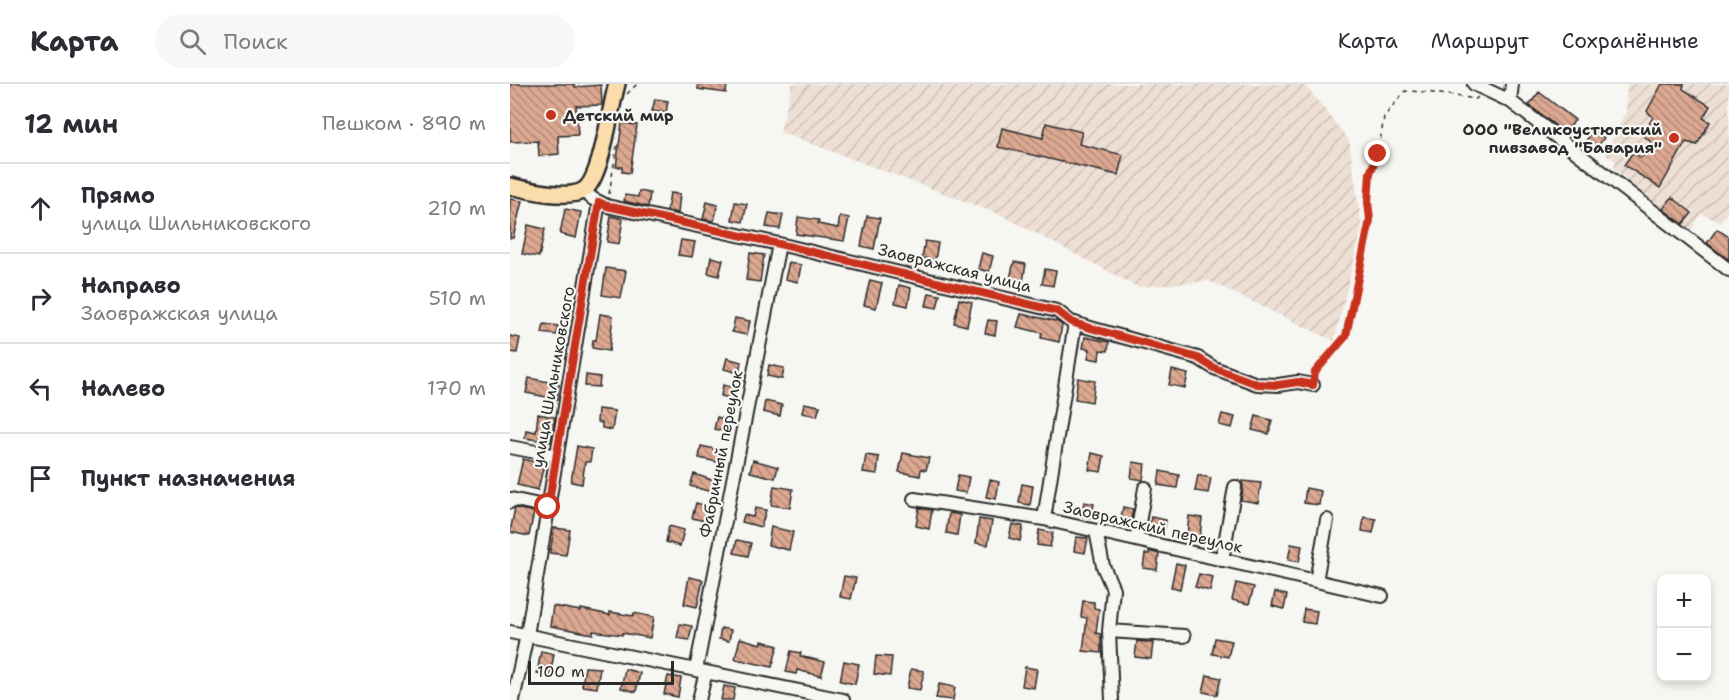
<!DOCTYPE html>
<html lang="ru">
<meta charset="utf-8">
<style>
:root{--surface:#fff;--page:#f7f7f7;--text:#2b2b33;--muted:#7c7c81;--line:#e1e1e2}
body{margin:0;font-family:"Shantell Sans",sans-serif;background:var(--page);color:var(--text)}
.controls{position:absolute;right:18px;bottom:18px;display:grid;overflow:hidden;border-radius:12px;box-shadow:0 3px 9px #0003}
.controls button{width:54px;height:54px;display:grid;place-items:center;padding:0;border:0;border-bottom:2px solid var(--line);background:var(--surface);color:var(--text);font:30px sans-serif}
.scale{position:absolute;left:18px;bottom:15px;width:146px;box-sizing:border-box;padding-left:6px;border:3px solid #2b2b2b;border-top:0;font-size:16px;line-height:21px;white-space:nowrap;color:#2b2b2b;-webkit-text-stroke:4px #f6f6f2;paint-order:stroke}
.stop{position:absolute;width:18px;height:18px;margin:-14px;border:4px solid #c8321e;border-radius:50%;background:#fff}
.stop.end{background:#c8321e;border-color:#fff;box-shadow:0 2px 6px #0008}
.list{margin:0;padding:0;list-style:none}
h2{display:flex;justify-content:space-between;align-items:center;height:78px;margin:0;padding:0 24px;font-size:26px}
h2 small{font-size:20px;font-weight:400;color:var(--muted)}
.list li{display:grid;grid-template-columns:39px 1fr auto;gap:18px;align-items:center;box-sizing:border-box;height:90px;padding:0 24px;border-top:2px solid var(--line)}
.list b{display:block;font-size:22px;white-space:nowrap}
.list p{margin:0;font-size:20px;white-space:nowrap;color:var(--muted)}
.list em{font-size:20px;font-style:normal;color:var(--muted)}
.icon{flex:none;width:33px;height:33px;fill:none;stroke:currentColor;stroke-width:2;stroke-linecap:round;stroke-linejoin:round}
.map{position:relative;flex:none;width:1219px;height:616px;overflow:hidden}
header{display:flex;align-items:center;gap:36px;box-sizing:border-box;height:84px;padding:0 30px;background:var(--surface);border-bottom:2px solid var(--line)}
header strong{font-size:28px}
nav{display:flex;gap:33px;margin-inline-start:auto;font-size:21px}
.search{width:420px;height:54px;background:var(--page);display:flex;align-items:center;gap:15px;box-sizing:border-box;padding:0 21px;border-radius:33px;color:var(--muted);font-size:22px}
main{display:flex}
aside{flex:1;background:var(--surface)}
.map>svg:first-child{display:block}
.industrial{fill:url(#industrial-furrows)}
.building{fill:url(#building-back-hatch);stroke:#2b2b2b;stroke-width:1.5}
.lines{fill:none;stroke-linecap:round;stroke-linejoin:round}
.minor-casing{stroke:#2b2b2b;stroke-width:16}
.major-casing{stroke:#2b2b2b;stroke-width:20}
.path{stroke:#2b2b2b;stroke-width:1.5;stroke-dasharray:4.5 4.5;stroke-linecap:butt}
.minor{stroke:#f6f6f2;stroke-width:12}
.major{stroke:#fbddab;stroke-width:15}
.route{stroke:#c8321e;stroke-width:8}
.poi-dot{fill:#c8321e;stroke:#f6f6f2;stroke-width:2}
.labels{text-anchor:middle;dominant-baseline:central;stroke-width:4.5;stroke-linejoin:round;paint-order:stroke}
.poi-label{font-size:16px;font-weight:bold;fill:#2b2b2b;stroke:#f6f6f2;text-anchor:start}
.street-label{font-size:16px;fill:#2b2b2b;stroke:#f6f6f2}
</style>
<header>
<strong>Карта</strong>
<div class="search"><svg class="icon" aria-label="search" viewBox="0 0 24 24"><circle cx="10" cy="10" r="6"/><path d="M15 15l6 6"/></svg>Поиск</div>
<nav><a>Карта</a><a>Маршрут</a><a>Сохранённые</a></nav>
</header>
<main>
<aside>
<h2>12 мин<small>Пешком · 890 m</small></h2>
<ul class="list">
<li><svg class="icon" aria-label="ahead" viewBox="0 0 24 24"><path d="M12 20V5M6 11l6-6 6 6"/></svg><div><b>Прямо</b><p>улица Шильниковского</p></div><em>210 m</em></li>
<li><svg class="icon" aria-label="right" viewBox="0 0 24 24"><path d="M7 20v-9h11M14 6l5 5-5 5"/></svg><div><b>Направо</b><p>Заовражская улица</p></div><em>510 m</em></li>
<li><svg class="icon" aria-label="left" viewBox="0 0 24 24"><path d="M17 20v-9H6M10 6l-5 5 5 5"/></svg><div><b>Налево</b></div><em>170 m</em></li>
<li><svg class="icon" aria-label="arrive" viewBox="0 0 24 24"><path d="M6 21V4h12l-3 4 3 4H6"/></svg><div><b>Пункт назначения</b></div></li>
</ul>
</aside>
<div class="map">
<svg width="1219" height="616" viewBox="0 0 1219 616">
<defs>
<pattern id="industrial-furrows" width="10" height="10" patternUnits="userSpaceOnUse" patternTransform="scale(1.5)"><rect width="10" height="10" fill="#eedfd5"/><path d="M-1 1l2-2M0 10L10 0M9 11l2-2" fill="none" stroke="#ccc0b7"/></pattern>
<pattern id="building-back-hatch" width="6" height="6" patternUnits="userSpaceOnUse" patternTransform="scale(1.5)"><rect width="6" height="6" fill="#dca891"/><path d="M-1 5l2 2M0 0l6 6M5-1l2 2" fill="none" stroke="#b38977"/></pattern>
</defs>
<rect width="100%" height="100%" fill="#f6f6f2"/>
<filter id="ink" filterUnits="userSpaceOnUse"><feTurbulence type="fractalNoise" baseFrequency=".0167" numOctaves="2"/><feDisplacementMap in="SourceGraphic" scale="12" xChannelSelector="R" yChannelSelector="G"/><feConvolveMatrix kernelMatrix="1 2 1 2 8 2 1 2 1" color-interpolation-filters="sRGB"/></filter>
<g filter="url(#ink)">
<path class="industrial" d="M282 0H794L839 56 852 144 824 257 699 197 628 203 491 131 270 48Z
M1117 0H1219V125L1210 139 1191 129 1180 148 1103 84 1106 77 1095 70 1116 27Z"/>
<path class="building" d="M0 0H64L65 3 91 1 92 21 66 22 68 51 48 52 49 70 29 72 28 57 0 58Z
M188 0H217L216 9 188 5Z
M1152 0H1174L1173 5 1200 22 1193 34 1200 38 1187 61 1176 58 1150 104 1114 81 1123 68 1131 74 1141 58 1133 51 1143 33 1137 27Z
M1029 8 1065 36 1055 49 1019 21Z
M145 15 158 17 156 29 142 27Z
M112 39 127 41 120 89 112 88V83H106Z
M536 39 572 48 569 60 613 71 608 91 488 63 492 44 533 54Z
M1084 46 1094 54 1084 67 1074 59Z
M129 107 140 109 138 123 114 117 115 111 128 113Z
M160 109 170 110 168 129 157 127Z
M1162 113 1182 129 1173 140 1153 125Z
M0 115 12 117 3 154H0Z
M197 118 208 121 204 137 193 135Z
M225 118 237 120 233 138 222 136Z
M55 125 71 128 66 154 50 150Z
M259 129 273 131 270 145 256 143Z
M101 132 113 135 109 160 97 158Z
M330 132 339 134 334 157 286 150 288 133 309 136 308 140 328 144Z
M357 132 370 134 364 165 351 162Z
M18 141 35 145 29 173 12 170Z
M1207 145 1219 153V176L1197 159Z
M171 156 185 158 182 173 168 171Z
M415 157 428 159 425 176 412 174Z
M240 169 254 171 250 198 236 196Z
M472 169 483 172 479 188 468 185Z
M201 173 213 176 209 192 198 189Z
M279 178 291 181 288 198 275 195Z
M504 178 516 180 513 197 500 194Z
M96 184 116 187 111 214 92 211Z
M535 185 546 187 543 202 532 200Z
M360 196 372 199 366 224 354 221Z
M389 201 401 204 398 222 385 219Z
M419 209 430 211 427 224 416 222Z
M449 215 462 218 457 242 444 239Z
M90 230 103 232 99 267 82 264 83 256H86Z
M511 230 546 237 552 241 549 258 531 254 532 249 507 243Z
M225 234 240 237 237 251 222 248Z
M478 236 487 237 485 251 475 249Z
M34 240 48 242 47 251 32 249Z
M0 252 10 254 7 269 0 268Z
M575 253 599 258 598 267 590 266 589 276 578 274 580 265 573 264Z
M217 274 231 278 229 289 214 285Z
M259 281 274 284 272 295 257 292Z
M662 286 678 290 675 304 659 301Z
M76 291 90 293 89 303 75 302Z
M19 294 49 300 47 315 16 309Z
M568 294 585 297 582 318 565 315Z
M213 301 226 304 224 315 211 312Z
M255 317 272 321 270 332 253 328Z
M294 319 310 322 307 332 292 329Z
M88 325 105 327 102 346 92 344V339L87 338Z
M28 330 45 333 41 358 15 354 16 346 26 348Z
M712 330 725 333 722 344 709 341Z
M746 332 762 336 759 350 742 346Z
M207 333 221 337 218 348 204 345Z
M67 362 82 365 80 378H75L72 400 61 398Z
M191 362 214 367 212 379 189 374Z
M393 369 419 374 416 386 411 385 410 392 389 388Z
M582 369 594 372 591 388 579 386Z
M356 371 369 373 367 390 353 388Z
M13 375 34 380 28 406 7 401Z
M243 376 268 383 265 394 240 388Z
M623 378 635 380 633 396 621 394Z
M650 387 669 391 667 404 648 401Z
M184 390 208 398 205 409 180 402Z
M448 391 459 393 456 409 445 407Z
M688 391 701 394 698 409 685 407Z
M480 396 489 398 486 415 476 413Z
M732 397 751 399 748 419 731 416 733 404Z
M512 400 523 402 520 421 509 419Z
M264 402 283 405 280 424 261 421Z
M796 404 811 407 809 421 794 419Z
M574 418 584 420 581 434 571 432Z
M186 419 202 423 199 438 182 434Z
M613 423 623 425 620 441 610 440Z
M5 424 24 428 19 452 0 448Z
M245 424 256 426 251 443 232 438 234 431 243 433Z
M409 424 422 426 419 445 406 442Z
M439 429 450 431 447 451 436 449Z
M679 432 692 434 690 453 677 451Z
M641 433 656 436 654 448 639 445Z
M854 433 866 435 863 449 852 447Z
M469 435 482 437 478 461 466 459Z
M502 440 513 442 510 457 499 454Z
M159 442 174 446 170 462 156 458Z
M261 443 283 448 279 466 258 461Z
M44 444 60 446 56 471 40 469Z
M529 446 543 449 540 463 527 461Z
M566 453 578 454 575 469 564 467Z
M227 456 241 459 238 472 224 469Z
M781 460 792 462 789 478 778 476Z
M639 467 649 470 647 486 633 484 635 470H639Z
M666 479 675 481 670 505 661 503Z
M689 490 703 493 700 507 685 503Z
M334 492 346 494 341 515 330 513Z
M179 493 193 496 187 523 174 520Z
M726 499 744 503 739 520 722 516Z
M765 508 777 511 774 525 762 522Z
M573 517 584 518V524L589 525 586 549 591 550V569L573 567 577 534 571 533Z
M43 522 71 527V525L100 531V528L123 532 124 529 144 533 140 554 112 549V551L83 547V550L40 542Z
M794 525 807 527 805 540 792 538Z
M170 540 182 542 179 556 167 554Z
M211 544 221 546 219 557 209 555Z
M230 554 251 560 252 557 268 562 262 583 225 575Z
M705 554 722 557 718 573 702 570Z
M627 557 643 559 641 575 625 573Z
M31 567 44 570 40 592 27 589Z
M281 567 291 569 290 572 315 578 311 592 287 586 286 590 276 588Z
M366 572 382 573 380 592 364 590Z
M334 577 349 580 345 600 330 597Z
M75 583 90 584 87 604 72 602Z
M515 583 527 585 524 604 512 602Z
M115 585 130 589 126 608 111 604Z
M401 585 414 587 410 606 397 604Z
M697 591 711 594 707 611 693 608Z
M158 592 171 594 168 613 154 610Z
M429 600 445 603 443 616 426 614Z
M214 602 225 604 223 616H211Z"/>
<g class="lines">
<defs>
<path id="minor" d="M964 0 1000 17 1219 186
M1000 17 1002 0
M73 107 83 115 97 122 269 160 547 227 561 238 577 243 688 274 704 284 747 300 768 301 788 298 803 301
M0 363 47 372
M404 415 534 435 872 512
M0 418 1 415 38 423
M534 435 565 239
M586 447 593 482 603 505 599 547 602 616
M626 456 635 404
M712 476 725 403
M806 497 817 436
M599 547 674 552
M0 548 333 616
M186 586 269 160
M3 616 17 551 89 118
M189 616 196 588"/>
<path id="major" d="M0 102C17 106 59 116 74 106 92 94 100 23 107 0"/>
</defs>
<use href="#minor" class="minor-casing"/>
<use href="#major" class="major-casing"/>
<path class="path" d="M117 10 127 0
M99 110 107 62
M804 291 805 289 836 252 860 136 858 118 860 89 868 70 874 33 895 7 916 8 966 15 968 13"/>
<use href="#minor" class="minor"/>
<use href="#major" class="major"/>
</g>
</g>
<g class="lines" filter="url(#ink)">
<path class="route" d="M38 423 89 118 97 122 269 160 547 227 561 238 577 243 688 274 704 284 747 300 768 301 788 298 803 301 805 288 836 252 860 136 858 118 860 89 868 70"/>
</g>
<g class="poi-dot">
<circle cx="41" cy="31" r="6"/>
<circle cx="1164" cy="54" r="6"/>
</g>
<g class="labels">
<g class="poi-label">
<text x="53" y="31">Детский мир</text>
<text x="1152" y="45" text-anchor="end">ООО "Великоустюгский<tspan x="1152" dy="18">пивзавод "Бавария"</tspan></text>
</g>
<g class="street-label">
<text transform="translate(445 184) rotate(14)">Заовражская улица</text>
<text transform="translate(43 293) rotate(-80)">улица Шильниковского</text>
<text transform="translate(211 370) rotate(-79)">Фабричный переулок</text>
<text transform="translate(643 443) rotate(13)">Заовражский переулок</text>
</g>
</g>
</svg>
<div class="controls">
<button>+</button>
<button>−</button>
</div>
<div class="scale">100 m</div>
<div class="stop" style="left:38px;top:423px"></div>
<div class="stop end" style="left:868px;top:70px"></div>
</div>
</main>
